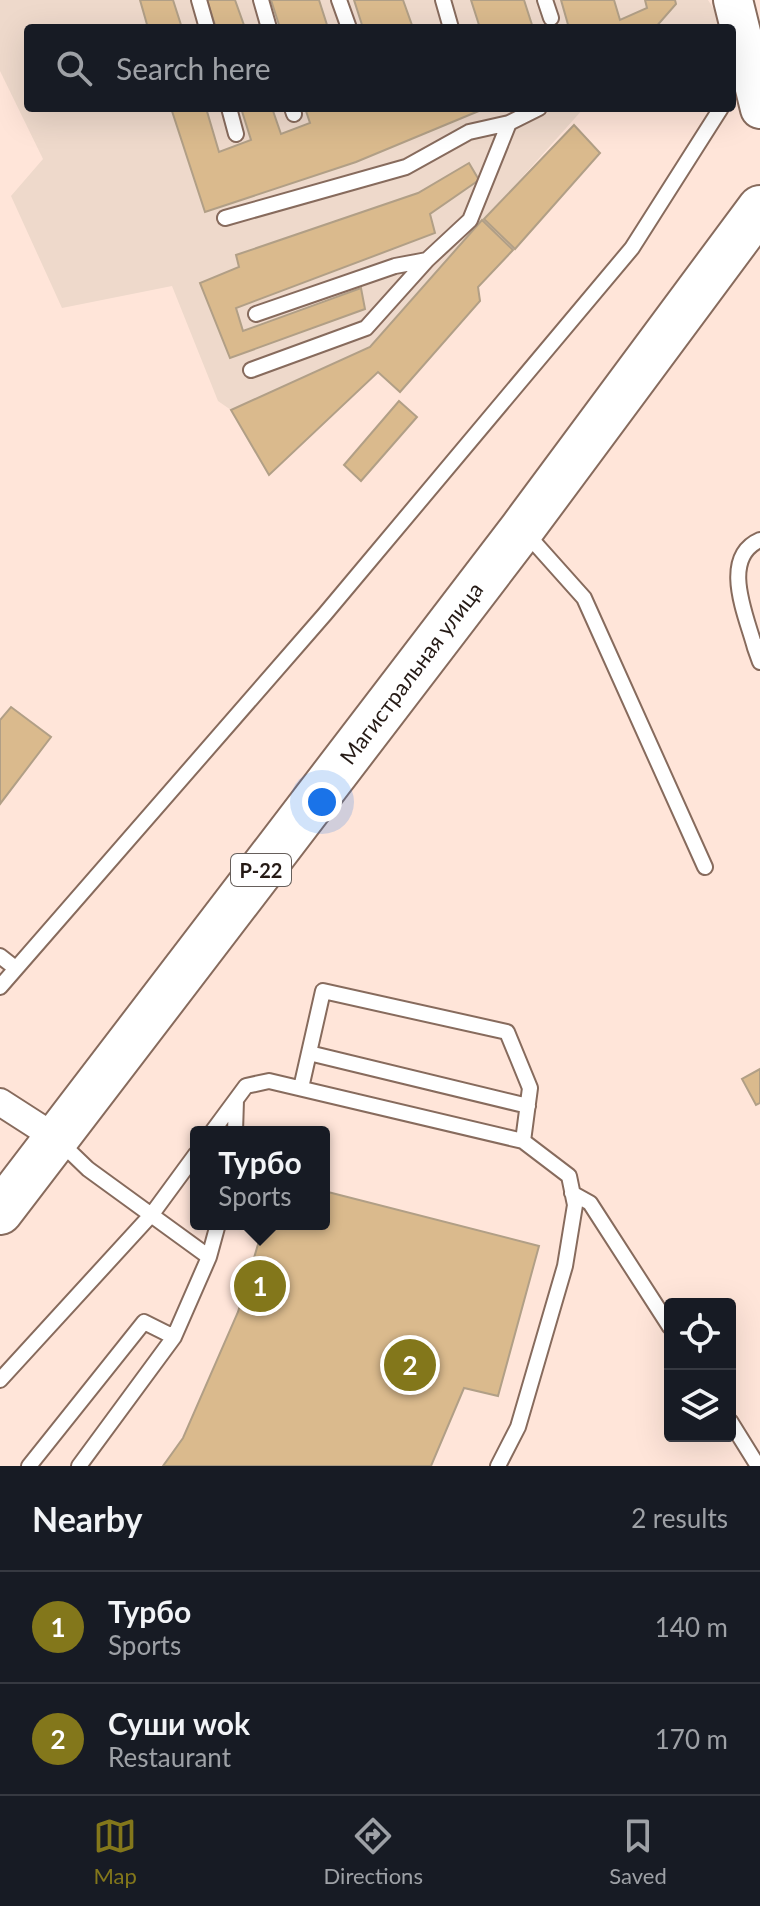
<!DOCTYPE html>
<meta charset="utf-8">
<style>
:root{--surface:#171b24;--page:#20242c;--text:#f1f3f6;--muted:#9ea1a6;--line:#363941;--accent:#83771b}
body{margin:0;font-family:Lato,sans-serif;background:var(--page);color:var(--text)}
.controls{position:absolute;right:24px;bottom:24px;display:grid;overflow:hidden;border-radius:8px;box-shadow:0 8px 32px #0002}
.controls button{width:72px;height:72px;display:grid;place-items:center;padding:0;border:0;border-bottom:2px solid var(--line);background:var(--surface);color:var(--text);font:40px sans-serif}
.you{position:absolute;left:322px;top:802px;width:28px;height:28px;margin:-20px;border:6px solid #fff;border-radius:50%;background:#1a73e8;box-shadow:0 0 0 12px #1a73e833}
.badge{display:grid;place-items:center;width:52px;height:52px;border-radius:50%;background:var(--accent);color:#fff;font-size:26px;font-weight:700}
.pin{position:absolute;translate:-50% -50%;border:4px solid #fff;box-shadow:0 2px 8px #0006}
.popup{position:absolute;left:190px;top:1126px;width:140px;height:104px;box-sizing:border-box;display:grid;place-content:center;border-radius:8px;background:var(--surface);filter:drop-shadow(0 2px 6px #0005);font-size:26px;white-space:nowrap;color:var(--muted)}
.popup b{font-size:30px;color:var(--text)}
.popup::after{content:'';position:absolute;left:50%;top:100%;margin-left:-16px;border:16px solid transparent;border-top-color:var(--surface)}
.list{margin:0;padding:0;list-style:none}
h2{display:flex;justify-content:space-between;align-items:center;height:104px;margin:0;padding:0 32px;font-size:34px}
h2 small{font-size:26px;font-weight:400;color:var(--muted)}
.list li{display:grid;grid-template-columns:52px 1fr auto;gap:24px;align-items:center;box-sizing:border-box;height:112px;padding:0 32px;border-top:2px solid var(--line)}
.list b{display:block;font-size:30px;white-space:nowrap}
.list p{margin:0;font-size:26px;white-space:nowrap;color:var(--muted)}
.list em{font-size:26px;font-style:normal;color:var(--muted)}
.icon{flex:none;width:44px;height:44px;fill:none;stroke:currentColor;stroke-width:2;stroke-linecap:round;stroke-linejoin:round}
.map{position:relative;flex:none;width:760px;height:1466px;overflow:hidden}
.search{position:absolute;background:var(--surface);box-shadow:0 8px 32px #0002;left:24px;right:24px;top:24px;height:88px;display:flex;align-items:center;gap:20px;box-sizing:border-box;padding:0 28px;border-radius:8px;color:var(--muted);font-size:30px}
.sheet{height:328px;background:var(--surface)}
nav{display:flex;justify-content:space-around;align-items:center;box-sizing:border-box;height:112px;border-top:2px solid var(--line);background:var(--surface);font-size:22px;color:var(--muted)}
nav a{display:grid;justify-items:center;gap:4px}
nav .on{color:var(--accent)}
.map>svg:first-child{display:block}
.industrial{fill:#eed9cb}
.building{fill:#daba8d;stroke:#b19f86;stroke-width:2}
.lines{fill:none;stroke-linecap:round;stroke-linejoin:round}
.service-casing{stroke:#876b5d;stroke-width:18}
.minor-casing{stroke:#876b5d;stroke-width:30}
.secondary-casing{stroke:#876b5d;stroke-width:42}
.trunk-casing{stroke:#876b5d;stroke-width:48}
.service{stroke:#fff;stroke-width:14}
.minor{stroke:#fff;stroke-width:26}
.secondary{stroke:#fff;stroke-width:38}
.trunk{stroke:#fff;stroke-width:44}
.labels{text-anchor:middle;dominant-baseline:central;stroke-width:8;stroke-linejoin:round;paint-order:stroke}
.shield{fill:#fff;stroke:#665f5b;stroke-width:2}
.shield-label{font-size:20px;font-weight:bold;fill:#251a15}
.street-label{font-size:22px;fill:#251a15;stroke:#fff}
</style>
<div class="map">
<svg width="760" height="1466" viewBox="0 0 760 1466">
<rect width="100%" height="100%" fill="#ffe5d9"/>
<path class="industrial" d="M0 0H708L726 28H28V108H584L370 347 231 410 218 401 172 286 62 308 11 196 43 159 0 71Z"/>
<path class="building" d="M140 0H173L182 28H148Z
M207 0H235L245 28H216Z
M271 0H319L328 28H280Z
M354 0H403L413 28H363Z
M471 0H524L533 28H480Z
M561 0H614L620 20 647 8 645 0H675L676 4 655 28H569Z
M171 108H206L219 152 251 140 241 108H272L281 134 310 123 305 108H486L356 162 205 212Z
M574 125 600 153 515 249 484 219Z
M469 163 479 180 430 214 435 233 236 308 243 331 361 288 365 309 230 358 200 283 239 267 236 255 418 193Z
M482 220 513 250 478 287 480 301 400 392 378 372 269 475 231 410 370 347Z
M399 401 417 417 361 481 344 465Z
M11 707 51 737 0 804V720Z
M760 1069V1103L756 1105 742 1079Z
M324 1191 539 1246 498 1396 464 1388 431 1466H163L183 1438 238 1312 264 1224H324Z"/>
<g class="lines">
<defs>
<path id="service" d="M199 0 207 28
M261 0 269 28
M339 0 349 28
M443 0 451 28
M545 0 551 18
M229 108 236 134
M292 108 294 114
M225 218 406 167 469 132 509 123 539 108
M256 314 395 266 427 260
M251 370 366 328 427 260 470 220 509 123
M525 532 584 598 705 867
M760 646 755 648 760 662
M755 648C747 617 719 558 760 540
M0 956 14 967
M0 987 325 614 632 248 721 108
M309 1053 528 1106
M301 1088 323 991 507 1032 530 1088 523 1141
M212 1132 246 1086 269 1081 523 1141 569 1176 575 1205 565 1266 518 1427 498 1466
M235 1132 236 1100
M60 1142 88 1169 209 1257 174 1337 79 1466
M572 1193 590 1203 670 1327
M209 1257 218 1224
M0 1380 152 1214 196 1154
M730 1421 758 1466
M29 1466 144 1322 174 1337"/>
<path id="minor" d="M0 1102 56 1138"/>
<path id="secondary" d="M733 0 760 109"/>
<path id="trunk" d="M0 1212 522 529 760 208"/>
</defs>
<use href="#service" class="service-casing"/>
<use href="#minor" class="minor-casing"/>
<use href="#secondary" class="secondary-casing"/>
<use href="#trunk" class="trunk-casing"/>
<use href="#service" class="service"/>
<use href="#minor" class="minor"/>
<use href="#secondary" class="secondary"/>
<use href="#trunk" class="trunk"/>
</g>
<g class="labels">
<rect class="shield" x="231" y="854" width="60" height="32" rx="6"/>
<g class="shield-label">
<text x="261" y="870">Р-22</text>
</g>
<g class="street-label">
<text transform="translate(411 673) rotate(-53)">Магистральная улица</text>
</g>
</g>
</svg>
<div class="controls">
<button><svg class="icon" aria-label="locate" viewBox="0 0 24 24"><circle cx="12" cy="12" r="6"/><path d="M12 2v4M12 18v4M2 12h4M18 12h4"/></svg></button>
<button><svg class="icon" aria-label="layers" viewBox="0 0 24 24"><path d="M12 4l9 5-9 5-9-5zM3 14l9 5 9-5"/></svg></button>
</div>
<div class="you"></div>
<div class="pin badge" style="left:260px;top:1286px">1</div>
<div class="popup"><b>Турбо</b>Sports</div>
<div class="pin badge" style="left:410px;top:1365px">2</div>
<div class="search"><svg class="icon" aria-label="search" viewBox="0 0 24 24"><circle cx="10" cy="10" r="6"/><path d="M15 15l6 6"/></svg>Search here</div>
</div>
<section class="sheet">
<h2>Nearby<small>2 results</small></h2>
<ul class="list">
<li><span class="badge">1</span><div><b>Турбо</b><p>Sports</p></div><em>140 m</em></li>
<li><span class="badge">2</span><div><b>Суши wok</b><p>Restaurant</p></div><em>170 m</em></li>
</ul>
</section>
<nav>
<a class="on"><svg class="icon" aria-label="map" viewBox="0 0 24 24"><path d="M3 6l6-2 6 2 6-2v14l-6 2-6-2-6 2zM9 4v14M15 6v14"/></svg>Map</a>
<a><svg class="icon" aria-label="directions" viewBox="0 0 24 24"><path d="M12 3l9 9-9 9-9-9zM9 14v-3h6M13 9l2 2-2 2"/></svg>Directions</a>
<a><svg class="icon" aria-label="saved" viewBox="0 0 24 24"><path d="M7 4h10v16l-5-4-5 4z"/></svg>Saved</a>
</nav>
